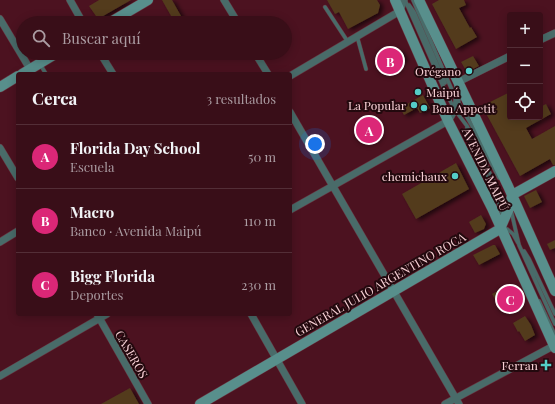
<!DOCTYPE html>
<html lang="es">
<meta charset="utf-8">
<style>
:root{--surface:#390e18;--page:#401721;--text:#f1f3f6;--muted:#ab9ca2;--line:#532e37;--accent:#db2777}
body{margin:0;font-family:"Playfair Display",serif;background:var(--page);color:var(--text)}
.controls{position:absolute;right:12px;top:12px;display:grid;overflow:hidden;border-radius:4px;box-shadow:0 2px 10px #0003}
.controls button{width:36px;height:36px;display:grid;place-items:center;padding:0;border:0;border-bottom:1px solid var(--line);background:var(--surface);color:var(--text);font:20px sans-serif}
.you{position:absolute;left:315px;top:144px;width:14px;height:14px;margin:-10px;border:3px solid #fff;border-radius:50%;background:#1a73e8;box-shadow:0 0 0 6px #1a73e833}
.badge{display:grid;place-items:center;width:26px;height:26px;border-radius:50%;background:var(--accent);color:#fff;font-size:13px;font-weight:700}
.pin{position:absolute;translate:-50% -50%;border:2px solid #fff;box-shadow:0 1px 4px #0006}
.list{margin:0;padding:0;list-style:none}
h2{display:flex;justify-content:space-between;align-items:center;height:52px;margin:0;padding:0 16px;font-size:17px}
h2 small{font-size:13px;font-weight:400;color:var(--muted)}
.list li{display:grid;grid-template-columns:26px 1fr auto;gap:12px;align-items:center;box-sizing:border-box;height:64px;padding:0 16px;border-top:1px solid var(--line)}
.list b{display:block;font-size:15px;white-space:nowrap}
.list p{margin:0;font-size:13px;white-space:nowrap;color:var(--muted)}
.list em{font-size:13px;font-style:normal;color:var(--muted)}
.icon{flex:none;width:22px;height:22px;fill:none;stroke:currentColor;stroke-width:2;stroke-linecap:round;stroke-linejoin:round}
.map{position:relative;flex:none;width:555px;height:404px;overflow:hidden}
.search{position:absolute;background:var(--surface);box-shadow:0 2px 10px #0003;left:16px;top:16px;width:276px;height:44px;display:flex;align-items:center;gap:10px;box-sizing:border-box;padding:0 14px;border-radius:22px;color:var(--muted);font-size:15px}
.panel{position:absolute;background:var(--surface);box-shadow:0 2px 10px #0003;left:16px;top:72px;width:276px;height:244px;border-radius:4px}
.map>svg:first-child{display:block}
.building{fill:#523a1d;filter:url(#shadow)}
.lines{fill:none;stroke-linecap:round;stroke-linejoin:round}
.lane-casing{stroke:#68313d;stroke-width:4.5}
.street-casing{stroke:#68313d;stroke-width:8}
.secondary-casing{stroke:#68313d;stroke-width:11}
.lane{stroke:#496b69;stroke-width:3.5}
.street{stroke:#496b69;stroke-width:7}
.secondary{stroke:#588f8c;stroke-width:10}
.poi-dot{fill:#54cdc7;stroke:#23090e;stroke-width:1.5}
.labels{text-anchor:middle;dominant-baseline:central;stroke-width:4;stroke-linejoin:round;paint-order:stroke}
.poi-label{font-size:12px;fill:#f9d2d7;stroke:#23090e;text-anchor:end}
.street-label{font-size:12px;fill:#f9d2d7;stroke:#23090e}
</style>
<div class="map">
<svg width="555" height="404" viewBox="0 0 555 404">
<defs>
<filter id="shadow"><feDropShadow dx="3.5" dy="2" stdDeviation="2" flood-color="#0009"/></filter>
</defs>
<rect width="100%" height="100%" fill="#4c1220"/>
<path class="building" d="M99 0H131L98 19 89 6Z
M162 0H172L185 23H175Z
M327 0H377L380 5 378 13 348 29 339 12 335 14Z
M439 0H464L466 5 459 8 470 28 471 27 477 37 456 49 432 4Z
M400 50 405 59 381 72 376 62Z
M473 56 479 66 467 72 461 62Z
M508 93 510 97V117H540V107L546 104 551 114 526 128 532 139 555 126V165H553L550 159 520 176 482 106Z
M423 95 430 108 420 113 417 108 404 115 400 108Z
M456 163 469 189 416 219 402 194Z
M536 190 542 202 530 208 524 196Z
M481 215 486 224 484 229 475 233 469 222Z
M555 240V248L550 250 547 244Z
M493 245H495L500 254 479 265 473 255Z
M510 284 518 300 507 307 502 297 496 301 492 294Z
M525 316 531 325 535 335 525 341 519 331 518 332 513 323Z
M130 388 139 404H101Z"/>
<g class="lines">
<defs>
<path id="lane" d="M405 0 446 93 455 110 467 126 497 188 498 201
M413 0 455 97
M409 5 414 12 445 83
M325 7 348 42
M357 36 366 69
M40 64 46 74
M458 102 471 124 499 178
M467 127V134L479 160 483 164
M483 161 484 170 498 201 503 217
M511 210 519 245 555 324
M503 229H507L513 234 518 243
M524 251 529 259 555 314
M539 301 555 335"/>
<path id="street" d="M70 0 83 23
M224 0 238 23
M0 19 30 69
M540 40 555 33
M100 53 113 74
M255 53 268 74
M290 76 400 11 404 0
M290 112 459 404
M0 148 18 178
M290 210 448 121C459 105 457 100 458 82L510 56
M0 242 18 231
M97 314 148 404
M251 314 302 404
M0 376 107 314
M445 404 555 345"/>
<path id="secondary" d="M395 0 448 121 492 208 555 348
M419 0 508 186 555 291
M109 23 148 0
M22 74 57 53
M0 87 18 76
M200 404 500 229 510 206 512 195 555 171"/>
</defs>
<use href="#lane" class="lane-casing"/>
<use href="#street" class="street-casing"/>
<use href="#secondary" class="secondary-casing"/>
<use href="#lane" class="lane"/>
<use href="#street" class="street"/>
<use href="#secondary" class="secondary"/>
</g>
<g class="poi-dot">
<circle cx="469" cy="71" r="4"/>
<circle cx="418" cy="92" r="4"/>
<circle cx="414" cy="105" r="4"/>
<circle cx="424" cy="108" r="4"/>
<circle cx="455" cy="176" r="4"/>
<path d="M544 359h4v4h4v4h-4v4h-4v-4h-4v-4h4z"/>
</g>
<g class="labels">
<g class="poi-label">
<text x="461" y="71">Orégano</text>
<text x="426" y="92" text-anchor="start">Maipú</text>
<text x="406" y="105">La Popular</text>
<text x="432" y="108" text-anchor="start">Bon Appetit</text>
<text x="447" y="176">chemichaux</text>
<text x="538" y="365">Ferran</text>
</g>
<g class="street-label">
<text transform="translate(486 169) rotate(64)">AVENIDA MAIPÚ</text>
<text transform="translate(380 284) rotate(-30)">GENERAL JULIO ARGENTINO ROCA</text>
<text transform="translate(132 354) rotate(60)">CASEROS</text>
</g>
</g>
</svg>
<div class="controls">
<button>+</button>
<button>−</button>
<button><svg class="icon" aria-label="locate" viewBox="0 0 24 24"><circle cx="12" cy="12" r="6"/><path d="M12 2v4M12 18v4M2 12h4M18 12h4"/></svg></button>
</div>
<div class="you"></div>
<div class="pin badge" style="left:369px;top:130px">A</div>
<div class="pin badge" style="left:390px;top:61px">B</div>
<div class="pin badge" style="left:510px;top:299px">C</div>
<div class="search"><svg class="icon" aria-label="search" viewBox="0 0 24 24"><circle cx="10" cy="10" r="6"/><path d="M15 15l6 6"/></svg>Buscar aquí</div>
<section class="panel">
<h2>Cerca<small>3 resultados</small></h2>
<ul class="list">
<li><span class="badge">A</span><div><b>Florida Day School</b><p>Escuela</p></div><em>50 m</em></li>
<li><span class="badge">B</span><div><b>Macro</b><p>Banco · Avenida Maipú</p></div><em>110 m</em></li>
<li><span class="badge">C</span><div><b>Bigg Florida</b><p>Deportes</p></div><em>230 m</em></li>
</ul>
</section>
</div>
